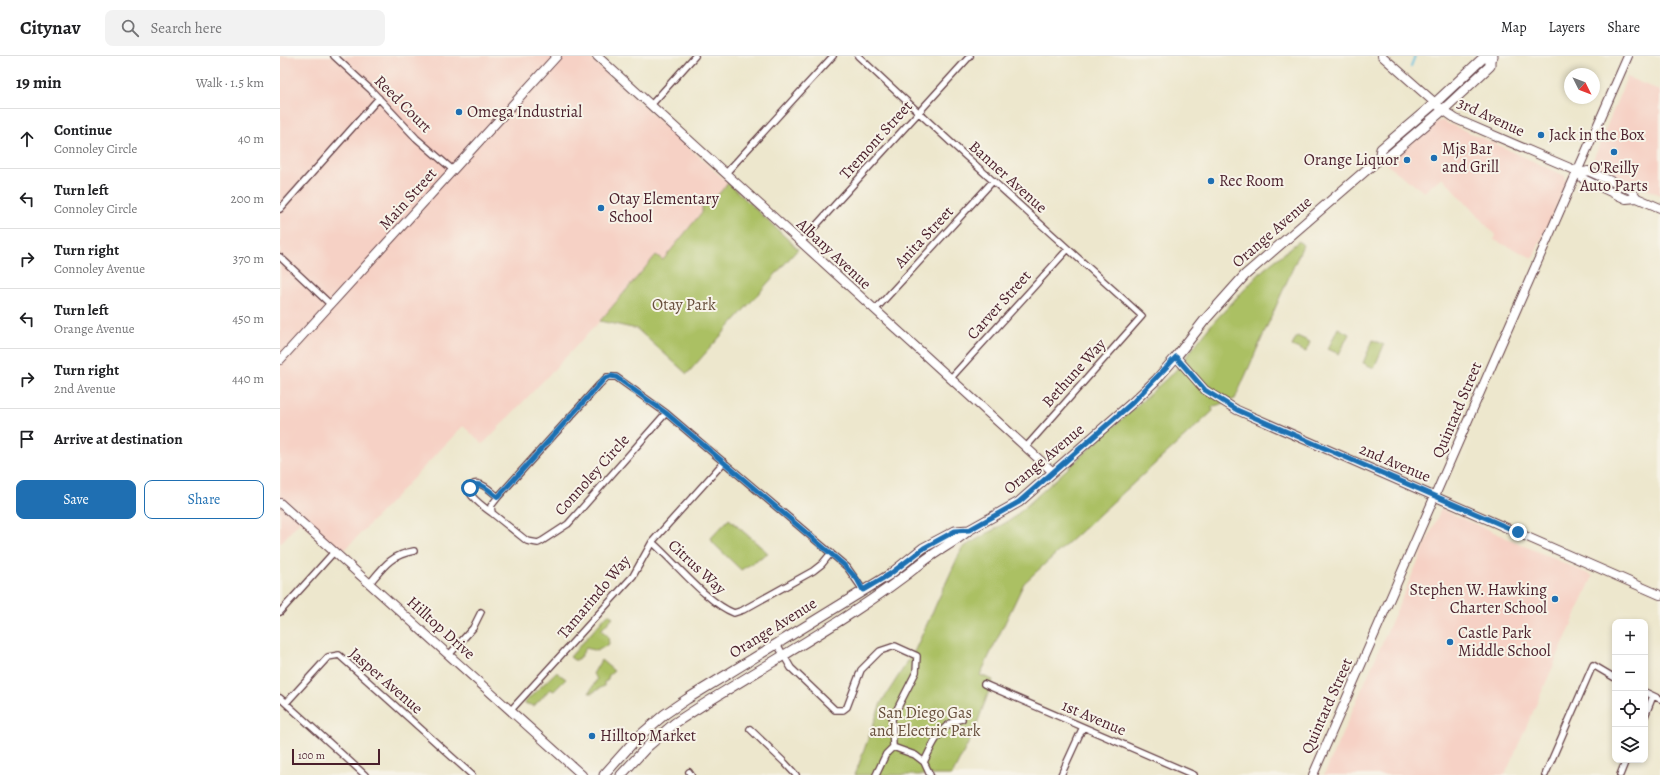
<!DOCTYPE html>
<meta charset="utf-8">
<style>
:root{--surface:#fff;--page:#f2f2f2;--text:#202124;--muted:#757577;--line:#e0e0e0;--accent:#1f6fb2}
body{margin:0;font-family:Alegreya,serif;background:var(--page);color:var(--text)}
.controls{position:absolute;right:12px;bottom:12px;display:grid;overflow:hidden;border-radius:8px;box-shadow:0 2px 6px #0003}
.controls button{width:36px;height:36px;display:grid;place-items:center;padding:0;border:0;border-bottom:1px solid var(--line);background:var(--surface);color:var(--text);font:20px sans-serif}
.compass{position:absolute;left:1284px;top:12px;width:36px;height:36px;border-radius:50%;background:var(--surface);box-shadow:0 2px 6px #0003;rotate:132deg}
.scale{position:absolute;left:12px;bottom:10px;width:88px;box-sizing:border-box;padding-left:4px;border:2px solid #4a1f2b;border-top:0;font-size:11px;line-height:14px;white-space:nowrap;color:#4a1f2b;-webkit-text-stroke:3px #f7f3e8;paint-order:stroke}
.stop{position:absolute;width:12px;height:12px;margin:-9px;border:3px solid #1f6fb2;border-radius:50%;background:#fff}
.stop.end{background:#1f6fb2;border-color:#fff;box-shadow:0 1px 4px #0008}
.list{margin:0;padding:0;list-style:none}
h2{display:flex;justify-content:space-between;align-items:center;height:52px;margin:0;padding:0 16px;font-size:17px}
h2 small{font-size:13px;font-weight:400;color:var(--muted)}
.list li{display:grid;grid-template-columns:26px 1fr auto;gap:12px;align-items:center;box-sizing:border-box;height:60px;padding:0 16px;border-top:1px solid var(--line)}
.list b{display:block;font-size:15px;white-space:nowrap}
.list p{margin:0;font-size:13px;white-space:nowrap;color:var(--muted)}
.list em{font-size:13px;font-style:normal;color:var(--muted)}
.actions{display:flex;gap:8px;padding:12px 16px}
.actions a{flex:1;padding:9px 0;border:1px solid var(--accent);border-radius:8px;text-align:center;font-size:14px;color:var(--accent)}
.actions .main{background:var(--accent);color:#fff}
.icon{flex:none;width:22px;height:22px;fill:none;stroke:currentColor;stroke-width:2;stroke-linecap:round;stroke-linejoin:round}
.map{position:relative;flex:none;width:1380px;height:719px;overflow:hidden}
header{display:flex;align-items:center;gap:24px;box-sizing:border-box;height:56px;padding:0 20px;background:var(--surface);border-bottom:1px solid var(--line)}
header strong{font-size:19px}
nav{display:flex;gap:22px;margin-inline-start:auto;font-size:14px}
.search{width:280px;height:36px;background:var(--page);display:flex;align-items:center;gap:10px;box-sizing:border-box;padding:0 14px;border-radius:8px;color:var(--muted);font-size:15px}
main{display:flex}
aside{flex:1;background:var(--surface)}
.map>svg:first-child{display:block}
.built{fill:#f6d1c5}
.green{fill:#abc064;stroke:#7a7048}
.lines{fill:none;stroke-linecap:round;stroke-linejoin:round}
.stream{stroke:#60bede;stroke-width:2}
.street-casing{stroke:#623d43;stroke-width:8}
.secondary-casing{stroke:#623d43;stroke-width:10}
.primary-casing{stroke:#623d43;stroke-width:11}
.street{stroke:#fff;stroke-width:5.5}
.secondary{stroke:#fff;stroke-width:8}
.primary{stroke:#fff;stroke-width:9}
.route{stroke:#1f6fb2;stroke-width:5}
.poi-dot{fill:#1f6fb2;stroke:#f7f3e8;stroke-width:1.5}
.labels{text-anchor:middle;dominant-baseline:central;stroke-width:4;stroke-linejoin:round;paint-order:stroke}
.street-label{font-size:16px;fill:#4a1f2b;stroke:#f7f3e8}
.poi-label{font-size:16px;fill:#4a1f2b;stroke:#f7f3e8;text-anchor:start}
.park-label{font-size:16px;fill:#674f3c;stroke:#f7f3e8}
</style>
<header>
<strong>Citynav</strong>
<div class="search"><svg class="icon" aria-label="search" viewBox="0 0 24 24"><circle cx="10" cy="10" r="6"/><path d="M15 15l6 6"/></svg>Search here</div>
<nav><a>Map</a><a>Layers</a><a>Share</a></nav>
</header>
<main>
<aside>
<h2>19 min<small>Walk · 1.5 km</small></h2>
<ul class="list">
<li><svg class="icon" aria-label="ahead" viewBox="0 0 24 24"><path d="M12 20V5M6 11l6-6 6 6"/></svg><div><b>Continue</b><p>Connoley Circle</p></div><em>40 m</em></li>
<li><svg class="icon" aria-label="left" viewBox="0 0 24 24"><path d="M17 20v-9H6M10 6l-5 5 5 5"/></svg><div><b>Turn left</b><p>Connoley Circle</p></div><em>200 m</em></li>
<li><svg class="icon" aria-label="right" viewBox="0 0 24 24"><path d="M7 20v-9h11M14 6l5 5-5 5"/></svg><div><b>Turn right</b><p>Connoley Avenue</p></div><em>370 m</em></li>
<li><svg class="icon" aria-label="left" viewBox="0 0 24 24"><path d="M17 20v-9H6M10 6l-5 5 5 5"/></svg><div><b>Turn left</b><p>Orange Avenue</p></div><em>450 m</em></li>
<li><svg class="icon" aria-label="right" viewBox="0 0 24 24"><path d="M7 20v-9h11M14 6l5 5-5 5"/></svg><div><b>Turn right</b><p>2nd Avenue</p></div><em>440 m</em></li>
<li><svg class="icon" aria-label="arrive" viewBox="0 0 24 24"><path d="M6 21V4h12l-3 4 3 4H6"/></svg><div><b>Arrive at destination</b></div></li>
</ul>
<div class="actions"><a class="main">Save</a><a>Share</a></div>
</aside>
<div class="map">
<svg width="1380" height="719" viewBox="0 0 1380 719">
<rect width="100%" height="100%" fill="#f7f3e8"/>
<filter id="ink" filterUnits="userSpaceOnUse"><feTurbulence type="fractalNoise" baseFrequency=".025" numOctaves="2"/><feDisplacementMap in="SourceGraphic" scale="8" xChannelSelector="R" yChannelSelector="G"/><feConvolveMatrix kernelMatrix="1 2 1 2 8 2 1 2 1" color-interpolation-filters="sRGB"/></filter>
<filter id="wash" filterUnits="userSpaceOnUse"><feTurbulence type="fractalNoise" baseFrequency=".012" numOctaves="4" result="noise"/><feDisplacementMap in="SourceGraphic" scale="16" xChannelSelector="R" yChannelSelector="G"/><feGaussianBlur stdDeviation="0.9" result="paint"/><feColorMatrix in="noise" values="0 0 0 0 0 0 0 0 0 0 0 0 0 0 0 0 0 1.4 0 .05"/><feComposite in="paint" operator="in"/></filter>
<g filter="url(#wash)">
<rect width="100%" height="100%" fill="#ede7cd"/>
<path class="built" d="M0 0H308L448 127 382 205 376 199 320 265 203 388 183 370 59 500 20 465 0 488Z
M1347 21 1380 35V139L1314 110 1313 104Z
M1159 65H1163L1216 88 1285 120 1286 127 1253 202 1214 184 1216 180 1162 121 1144 136 1106 108 1153 68Z
M1161 453 1313 520 1225 719H1044Z"/>
<path class="green" d="M448 127 518 193 407 318 357 273 320 265 376 199 383 204 422 156V148L431 147Z
M1019 185 1023 189 955 343 932 351 933 355 744 527 700 619 713 624 694 676 672 719H575L601 647 635 594 682 492 732 463 895 315 931 269 983 214Z
M1058 272 1069 278 1059 298 1048 293Z
M1017 280 1030 286 1026 296 1012 290Z
M1093 284 1104 289 1094 312 1083 307Z
M449 463 488 497 461 514 433 487 431 482Z
M328 558 333 561 321 574 328 580 329 588 317 595 306 592 298 604H294L290 601Z
M321 604 334 615 329 619 327 625 324 626V630L312 637H309L317 623 313 618Z
M276 616 286 623 274 635 270 633 254 650 244 647Z"/>
<g class="lines">
<path class="stream" d="M1131 10 1135 0"/>
</g>
</g>
<g filter="url(#ink)">
<g class="lines">
<defs>
<path id="street" d="M54 0 91 34 136 82 173 114
M578 0 679 94 862 260 746 391
M371 49 415 0
M446 117 553 0
M0 153 99 42
M521 186 690 0
M0 201 50 248
M595 254 713 125
M670 323 788 193
M386 357 288 468 262 485 258 487 247 485 212 457 211 450 218 441 319 329 327 321H336L386 357 567 511 583 534
M212 457C205 452 197 446 192 440 187 434 192 425 199 428 206 429 213 437 218 441
M372 486C395 506 427 547 454 557L463 554 533 515 542 508 551 497
M90 527C104 510 111 499 134 495
M0 556 54 496
M497 588 511 612 555 654H563L567 651 581 614 600 595 615 590 637 600 636 616 612 663 613 691
M169 599 193 572 201 556
M704 628 914 719
M1365 636 1380 643
M0 642 85 719
M6 647 48 601 59 599 192 719
M231 654 353 520 372 486 444 406
M1365 660 1373 640
M470 673 505 707 516 719
M409 716 411 719
M596 719 606 698 613 691 635 699 644 706
M650 719 644 706C652 690 662 665 682 663
M781 719 803 671
M1265 719 1313 609 1335 622
M1340 719 1346 704"/>
<path id="secondary" d="M317 0 773 416
M1102 0 1163 54 1176 63 1297 115 1300 117 1303 123 1346 143 1357 142 1380 152
M1300 117 1308 115 1340 129 1351 134 1357 142
M896 301 925 334 957 354 1380 539
M0 304 277 0
M0 447 302 719
M1033 719 1223 284 1348 0"/>
<path id="primary" d="M1099 103 1101 93 1155 47 1203 2H1210
M324 719 357 682 385 658 407 643 609 519 643 492 675 475 689 474 739 446 852 347 876 324 896 301 924 265 965 219 1099 103 1108 101 1163 54 1210 10V2L1213 0
M341 719 367 691 395 667C477 612 567 567 644 505 658 494 675 486 689 474"/>
</defs>
<use href="#street" class="street-casing"/>
<use href="#secondary" class="secondary-casing"/>
<use href="#primary" class="primary-casing"/>
<use href="#street" class="street"/>
<use href="#secondary" class="secondary"/>
<use href="#primary" class="primary"/>
</g>
</g>
<g class="lines" filter="url(#ink)">
<path class="route" d="M190 432C199 422 210 436 218 441L325 322 331 320 336 321 386 357 564 509 577 523 583 534 610 518 644 492 675 475 689 474 739 446 852 347 896 301 925 334 957 354 1238 476"/>
</g>
<g class="poi-dot">
<circle cx="179" cy="56" r="4"/>
<circle cx="1261" cy="79" r="4"/>
<circle cx="1334" cy="96" r="4"/>
<circle cx="1154" cy="102" r="4"/>
<circle cx="1127" cy="104" r="4"/>
<circle cx="931" cy="125" r="4"/>
<circle cx="321" cy="152" r="4"/>
<circle cx="1275" cy="543" r="4"/>
<circle cx="1170" cy="586" r="4"/>
<circle cx="312" cy="680" r="4"/>
</g>
<g class="labels">
<g class="street-label">
<text transform="translate(123 48) rotate(45)">Reed Court</text>
<text transform="translate(1211 61) rotate(25)">3rd Avenue</text>
<text transform="translate(596 84) rotate(-48)">Tremont Street</text>
<text transform="translate(728 121) rotate(42)">Banner Avenue</text>
<text transform="translate(128 143) rotate(-48)">Main Street</text>
<text transform="translate(992 176) rotate(-41)">Orange Avenue</text>
<text transform="translate(644 181) rotate(-47)">Anita Street</text>
<text transform="translate(554 198) rotate(43)">Albany Avenue</text>
<text transform="translate(719 249) rotate(-48)">Carver Street</text>
<text transform="translate(794 317) rotate(-48)">Bethune Way</text>
<text transform="translate(1177 354) rotate(-67)">Quintard Street</text>
<text transform="translate(764 403) rotate(-40)">Orange Avenue</text>
<text transform="translate(1115 407) rotate(23)">2nd Avenue</text>
<text transform="translate(312 419) rotate(-48)">Connoley Circle</text>
<text transform="translate(417 511) rotate(43)">Citrus Way</text>
<text transform="translate(314 541) rotate(-50)">Tamarindo Way</text>
<text transform="translate(161 572) rotate(42)">Hilltop Drive</text>
<text transform="translate(493 572) rotate(-32)">Orange Avenue</text>
<text transform="translate(106 625) rotate(41)">Jasper Avenue</text>
<text transform="translate(1047 650) rotate(-66)">Quintard Street</text>
<text transform="translate(814 662) rotate(23)">1st Avenue</text>
</g>
<g class="poi-label">
<text x="187" y="56">Omega Industrial</text>
<text x="1269" y="79">Jack in the Box</text>
<text x="1162" y="93">Mjs Bar<tspan x="1162" dy="18">and Grill</tspan></text>
<text x="1119" y="104" text-anchor="end">Orange Liquor</text>
<text x="1334" y="112" text-anchor="middle">O'Reilly<tspan x="1334" dy="18">Auto Parts</tspan></text>
<text x="939" y="125">Rec Room</text>
<text x="329" y="143">Otay Elementary<tspan x="329" dy="18">School</tspan></text>
<text x="1267" y="534" text-anchor="end">Stephen W. Hawking<tspan x="1267" dy="18">Charter School</tspan></text>
<text x="1178" y="577">Castle Park<tspan x="1178" dy="18">Middle School</tspan></text>
<text x="320" y="680">Hilltop Market</text>
</g>
<g class="park-label">
<text x="404" y="249">Otay Park</text>
<text x="645" y="657">San Diego Gas<tspan x="645" dy="18">and Electric Park</tspan></text>
</g>
</g>
</svg>
<div class="controls">
<button>+</button>
<button>−</button>
<button><svg class="icon" aria-label="locate" viewBox="0 0 24 24"><circle cx="12" cy="12" r="6"/><path d="M12 2v4M12 18v4M2 12h4M18 12h4"/></svg></button>
<button><svg class="icon" aria-label="layers" viewBox="0 0 24 24"><path d="M12 4l9 5-9 5-9-5zM3 14l9 5 9-5"/></svg></button>
</div>
<svg class="compass" viewBox="-18 -18 36 36"><path d="M0-13l5 13h-10z" fill="#e53935"/><path d="M0 13l5-13h-10z" fill="#757577"/></svg>
<div class="scale">100 m</div>
<div class="stop" style="left:190px;top:432px"></div>
<div class="stop end" style="left:1238px;top:476px"></div>
</div>
</main>
